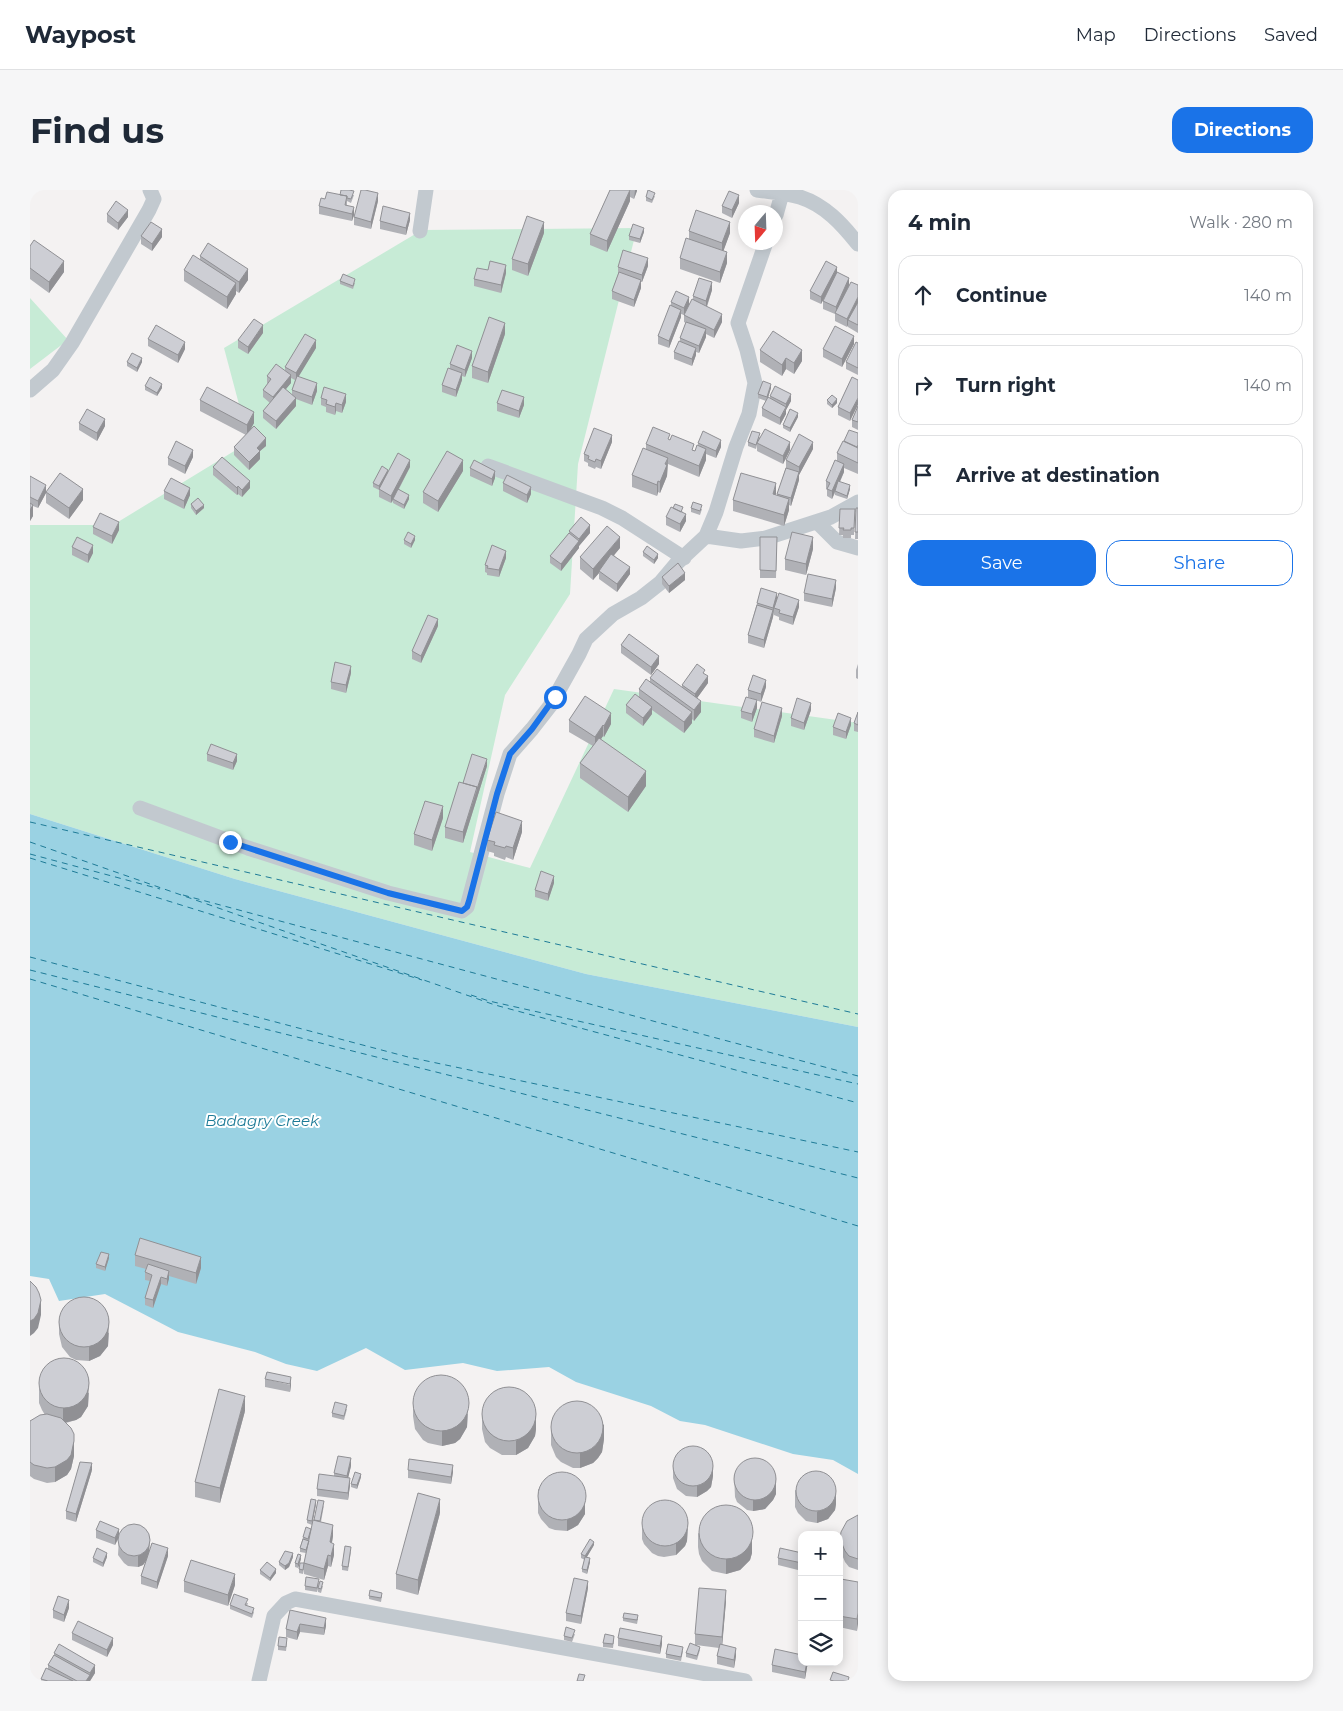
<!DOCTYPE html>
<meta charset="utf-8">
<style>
:root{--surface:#fff;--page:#f6f6f7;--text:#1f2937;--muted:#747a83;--line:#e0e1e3;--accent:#1a73e8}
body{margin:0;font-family:Montserrat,sans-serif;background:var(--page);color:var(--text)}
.controls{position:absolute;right:15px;bottom:15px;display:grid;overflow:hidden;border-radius:10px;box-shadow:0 2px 12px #0003}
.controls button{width:45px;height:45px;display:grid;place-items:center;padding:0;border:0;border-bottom:1px solid var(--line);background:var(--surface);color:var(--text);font:25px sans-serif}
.compass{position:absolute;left:708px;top:15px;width:45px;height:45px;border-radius:50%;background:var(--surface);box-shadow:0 2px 12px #0003;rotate:199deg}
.stop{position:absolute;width:15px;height:15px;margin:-11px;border:4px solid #1a73e8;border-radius:50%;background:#fff}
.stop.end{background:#1a73e8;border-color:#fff;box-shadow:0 1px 5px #0008}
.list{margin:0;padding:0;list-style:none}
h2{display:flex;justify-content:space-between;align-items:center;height:65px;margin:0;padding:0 20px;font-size:21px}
h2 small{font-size:16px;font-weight:400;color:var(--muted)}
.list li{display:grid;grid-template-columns:32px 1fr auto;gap:15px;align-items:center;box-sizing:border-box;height:80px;margin:0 10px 10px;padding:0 10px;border:1px solid var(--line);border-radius:15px}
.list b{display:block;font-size:19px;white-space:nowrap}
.list em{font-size:16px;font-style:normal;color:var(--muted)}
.actions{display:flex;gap:10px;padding:15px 20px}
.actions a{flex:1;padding:11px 0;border:1px solid var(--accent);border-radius:15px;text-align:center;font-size:18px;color:var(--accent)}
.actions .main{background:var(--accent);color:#fff}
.icon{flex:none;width:28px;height:28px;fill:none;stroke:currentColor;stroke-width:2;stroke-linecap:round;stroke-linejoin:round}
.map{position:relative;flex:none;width:828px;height:1491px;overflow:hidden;border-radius:15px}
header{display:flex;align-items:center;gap:30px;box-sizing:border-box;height:70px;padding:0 25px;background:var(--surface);border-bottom:1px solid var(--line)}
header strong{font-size:24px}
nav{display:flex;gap:28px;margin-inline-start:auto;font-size:18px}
.intro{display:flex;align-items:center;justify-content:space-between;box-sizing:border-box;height:120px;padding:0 30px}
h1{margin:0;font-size:35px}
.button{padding:12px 22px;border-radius:15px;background:var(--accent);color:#fff;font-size:18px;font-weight:700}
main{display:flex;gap:30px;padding:0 30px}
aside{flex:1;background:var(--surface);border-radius:15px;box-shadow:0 2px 12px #0003}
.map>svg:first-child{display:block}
.green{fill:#c7ebd6}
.water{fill:#9ad2e3}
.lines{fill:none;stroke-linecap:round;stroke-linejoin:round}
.ferry{stroke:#1e7b97;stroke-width:1;stroke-dasharray:6 5;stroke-linecap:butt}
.minor{stroke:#c2c9cf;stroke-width:15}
.wall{fill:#b0b1b6;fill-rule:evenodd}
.shaded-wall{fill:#909094}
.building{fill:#cdced4;stroke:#909094}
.route{stroke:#1a73e8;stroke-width:6}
.labels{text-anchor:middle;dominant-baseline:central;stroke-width:4;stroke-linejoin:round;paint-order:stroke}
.water-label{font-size:15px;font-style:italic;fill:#1e7b97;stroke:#fff}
</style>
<header>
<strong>Waypost</strong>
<nav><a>Map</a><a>Directions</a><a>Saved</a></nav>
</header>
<div class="intro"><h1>Find us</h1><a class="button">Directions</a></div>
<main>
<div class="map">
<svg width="828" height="1491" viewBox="0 0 828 1491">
<rect width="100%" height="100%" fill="#f4f2f2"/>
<path class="green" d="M607 38 548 274 540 404 475 505 440 662 500 678 584 499 828 533V837L556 784 205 689 0 624V335H83L219 252 194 158 392 40Z
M0 108 38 150 0 179Z"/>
<path class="water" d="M0 624 205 689 556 784 828 837V1284L803 1270 763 1264 675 1235 650 1231 621 1216 546 1192 519 1177 467 1181 433 1173 375 1180 336 1158 287 1181 256 1174 225 1162 148 1142 75 1104 29 1111 19 1089 0 1086Z"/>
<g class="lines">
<path class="ferry" d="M0 632 828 824
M0 652 465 815 828 913
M0 664 130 699
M0 668 392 790
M153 705 828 886
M0 767 378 867 828 962
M0 780 828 988
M0 789 828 1036
M441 805 459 811 828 894"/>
<path class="minor" d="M727 0C741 2 757 3 770 7 795 15 812 34 828 54
M746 25 753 0
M390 41 396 0
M0 200 23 180 42 153 119 20 124 9 120 0
M458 276 572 318 592 328 654 368
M787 332 807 352 828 358
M676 346 711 351 736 348 801 327 828 312
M110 618 218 658 358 703 432 721 437 717 467 604 480 564 502 539 520 516 549 464 556 449 583 424 611 408 630 393 646 374 676 346 686 322 706 257 719 224 725 193 717 160 708 133 736 52
M229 1491 244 1426 256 1413 265 1409 715 1491"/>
</g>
<path class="wall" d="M580 0H607L604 9 600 7V11L577 62 560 55V44Z
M310 5H324L321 13 317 11V16L324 25 322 31 289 24V16L295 9Z
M625 6 622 13 616 11V7Z
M348 11 341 39 324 35V27Z
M709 13 702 28 692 23V16Z
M77 24 98 27 88 40 77 32Z
M380 30 376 45 350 39V31Z
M659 41 700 43 693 61 697 73 690 93 650 79V68L659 49Z
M614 42 610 53 599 50V46Z
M514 43 498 86 482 80V69Z
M111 46 132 47 122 61 111 54Z
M0 56 34 82 19 103 0 89Z
M170 66 218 90 209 103 206 101V104L197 119 154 91V80L170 70Z
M618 76 612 92H611V98L604 117 582 109V101L588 84V77Z
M458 80 476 83 471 103 444 96V89Z
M807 83 819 95H828V143L818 137V135L817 137 805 131V124L793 119V111L801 95 791 114 780 109V101Z
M310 91 325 93 323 99 310 94Z
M682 100 677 117 692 132 684 148 676 144V147L669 163 666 162V165L662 176 644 169V162L650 151V148L656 133 654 132V125L651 124V127L639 158 628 154V146L641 116V112L659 114 663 110V106Z
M233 143 218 164 208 158V150Z
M475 144 458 193 442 188V176Z
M118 149 155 159 148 173 118 156Z
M828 153V185L816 179V172Z
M824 154 812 177 793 167V159Z
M286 158 268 186 287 201 282 215 266 209V216L246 239 233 228V221L240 213 233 207V200L238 194 237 193V186L255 181V177ZM261 188 265 190 262 200V205L255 199 261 193Z
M730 160 772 171 764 184 756 179 752 186 730 172Z
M442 168 435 187 432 186V190L426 207 412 202V195L420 179V174Z
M97 172H112L107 182 97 176Z
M822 187 820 231 808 225V217Z
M115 196 132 198 127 206 115 200Z
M741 198 738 207 740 208V206L761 211 756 220V224L750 235 732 226V218L736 211 728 208V204Z
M291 208 316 212 312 223 306 221 305 225 296 222V217L291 215Z
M170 210 224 233 219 242 236 256 230 261V269L219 280 204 265V257L216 245 170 221Z
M797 210 807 213 802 218 797 214Z
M467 213 494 215 489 228 467 221Z
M828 216V240L822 237V230Z
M768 227 760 242 753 238V235Z
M49 233 75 236 67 251 49 240Z
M828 243V284L814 278V282L810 292 820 299 817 309 805 305V303L802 309 797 306V300L796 299V291L807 271V263L814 251Z
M730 247 760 260 753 274 727 261V255L726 259 718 256V252Z
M640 250 665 261 668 256V253L691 257 686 268 676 264V270L669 287 638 274 637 286 630 303 628 302 627 306 602 297V285L616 259V254Z
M582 252 571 279 566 277 565 279 558 276V273L554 271V264Z
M783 259 769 285V290L761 316 759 315V320L754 336 703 321V310L746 305H747L756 277V270Z
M163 267 155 284 138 275V268Z
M183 277 220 298 212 307 208 304 207 305 183 285Z
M380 277 369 299 379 309 374 319 363 313V311L361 313 349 307V300L343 297V293L358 282Z
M440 278 465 288 462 296 440 286Z
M433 281 408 322 393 313V302Z
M0 286 16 303 8 318 3 316V326L0 331Z
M473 293 501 304 497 313 473 301Z
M134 301 160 305 154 319 134 309Z
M16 302 53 310 39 329 16 313Z
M161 314 174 318 166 325 161 318Z
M661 318 672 319 670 325 661 322Z
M826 318H828V349H825Z
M810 319H825L824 345H821V348H813V345H809Z
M653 321 652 322 656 331 650 342 636 335V327Z
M63 337 89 340 82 354 63 344Z
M539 341 560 343 549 356V358L531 381 520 373V366L539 343Z
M730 347H747L746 388H730Z
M374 350H385L381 358 374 354Z
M42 357 63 363 58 373 42 365Z
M590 358 584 365 600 384 587 402 569 389V383L563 390 550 379V367Z
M783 359 776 385 755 380V369Z
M613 362 628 368 624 374 613 366Z
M476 368 469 387 457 385V383L455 382V375Z
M632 387 655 390 639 403 632 394Z
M806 398 802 417 774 411V403Z
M747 408 769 417 763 435 749 430V427L744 425V422L743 427 734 458 718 453V445L727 413Z
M408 436 391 473 382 469V461Z
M591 455 629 474 621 485 591 463Z
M828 474V489L826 488V480Z
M321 483 316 503 301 499V492Z
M675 484 678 493 667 508 671 522 664 531 662 529V533L654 543 622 520V524L613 536 596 523V515L609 507V499L620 492V488L652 497V495Z
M736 497 731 512 718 507V500Z
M727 518 722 532 711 528V521Z
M781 520 774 540 761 536V528Z
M828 522V542L824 541V533Z
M752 526 744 553 724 547V539Z
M539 530 581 534 574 547 573 546 571 549 616 596 598 622 550 588V573L563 556 539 542Z
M821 535 816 549 803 545V537Z
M177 564 207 571 203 580 177 571Z
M457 576 433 653 415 648V637L433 593Z
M413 628 402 661 384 655V644Z
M492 642 483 670 476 667 475 670 464 666V663L457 661V650Z
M524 693 518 711 505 707V700Z
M105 1065 171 1078 166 1094 139 1086 137 1096 131 1094 123 1118 115 1115V1108L120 1091 115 1090V1082L116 1079 105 1076Z
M79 1068 75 1081 66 1078V1074Z
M29 1129 79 1143 78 1156 70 1166 59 1171 46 1170 40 1167 32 1157 29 1144Z
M235 1189 261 1195 260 1202 235 1197Z
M9 1199 59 1203 58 1216 51 1227 46 1230 36 1233 44 1266 41 1279 37 1285 25 1292 17 1293 4 1289 0 1286V1231L15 1225 12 1220 9 1213Z
M383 1211 438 1224 437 1237 430 1249 425 1253 412 1256 398 1253 393 1250 385 1239 383 1226Z
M317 1219 314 1230 302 1227V1223Z
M215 1221 190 1313 165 1307V1292Z
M452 1224 506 1239 505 1246 498 1258 486 1265H472L460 1258 455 1252 452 1239Z
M521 1240 574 1249 572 1262 568 1268 563 1273 550 1278H543L531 1272 526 1267 521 1255Z
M321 1276 318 1287 320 1295 318 1310 287 1306V1299L304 1286V1283Z
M643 1277 683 1286 681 1297 677 1301 667 1307 656 1306 647 1299 643 1288Z
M62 1280 46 1332 36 1329V1321Z
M378 1280 423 1282 421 1294 378 1288Z
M704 1284 746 1299V1304L743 1310 735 1319 723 1321 717 1320 707 1312 705 1307Z
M331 1287 327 1299 321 1297V1294Z
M508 1299 555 1312V1324L548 1335 543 1338 537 1341 525 1340 519 1338 511 1329 508 1323Z
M765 1300 806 1314 805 1320 798 1329 787 1333 776 1331 768 1323 765 1317Z
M286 1314 282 1335 277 1333V1330Z
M294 1315 291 1332 303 1346 302 1353 304 1365 301 1377 298 1376 294 1390 274 1384V1379L273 1384 269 1383V1379L274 1373 276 1363 270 1362V1358L273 1347 281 1339Z
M410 1323 388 1405 366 1399V1384Z
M828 1325V1380L819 1377 815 1372 810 1360V1349Z
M612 1337 658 1339 657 1351 655 1356 646 1365 634 1367 628 1366 622 1363 614 1354 612 1349Z
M66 1340 89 1346 119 1361 138 1366 127 1399 111 1394V1386L116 1370 113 1375 108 1377 98 1376 94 1373 88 1365 89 1347 85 1355 66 1348Z
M668 1343 722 1363 720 1370 710 1380 696 1384 682 1381 672 1371 669 1364 668 1357Z
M564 1355 557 1367 560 1372 557 1384 552 1382V1379L555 1370 551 1368V1364Z
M321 1361 318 1381 312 1380V1376Z
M772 1363V1381L748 1375V1368Z
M77 1367 73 1377 63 1372V1368Z
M263 1367 259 1377 255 1380 249 1375V1372Z
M271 1369 268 1378 265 1377V1373Z
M230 1380 246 1383 240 1391 230 1384Z
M154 1391 205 1395 198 1416 154 1402Z
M828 1392 827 1441 809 1437V1399Z
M289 1393 288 1397 293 1396 291 1403 288 1402V1399L287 1402 275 1400V1396Z
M558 1398 551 1434 536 1431V1423Z
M339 1406H352L351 1412 339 1409Z
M696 1411 692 1455 706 1466 704 1478 687 1474V1466L689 1458 666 1455 670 1460 667 1470 656 1467V1463L665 1455V1444Z
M218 1413 217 1416 224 1422 222 1428 200 1419V1415Z
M39 1418 34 1432 23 1428V1420Z
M260 1420 296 1436 294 1445 270 1442 267 1450 256 1447V1439Z
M593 1428 608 1429 607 1434 593 1431Z
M42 1443 83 1455 77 1467 42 1450Z
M545 1444 542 1452 534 1450V1446Z
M588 1448 632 1454 630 1464 588 1456Z
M584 1450 583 1458 573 1457V1453Z
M257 1452 256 1461 248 1460V1456Z
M653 1461 651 1471 636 1468V1464Z
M24 1463 65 1483 60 1491H11V1489L18 1479V1475L24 1465Z
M778 1472 775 1489 742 1482V1475Z"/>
<path class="shaded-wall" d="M600 0V11L577 62V51Z
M605 0H607V1L604 9Z
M348 3V11L341 39V32Z
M709 5V13L702 28V20Z
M324 17V25L322 31V24Z
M98 20V27L88 40V33Z
M380 23V30L376 45V38Z
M514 32V43L498 86V74Z
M700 32V43L692 65V53Z
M614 38V42L610 53V49Z
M132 39V47L122 61V54Z
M697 62V73L690 93V82Z
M618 68V76L612 92V85Z
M34 71V82L19 103V92Z
M476 75V83L471 103V95Z
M807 77V84L791 114V107Z
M218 79V90L209 103V92Z
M819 88V95L806 124V117Z
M611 90V98L604 117V110Z
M682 92V100L676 118V111Z
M206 93V104L197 119V107Z
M659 107V115L654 125V118Z
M828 107V114L818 130V135L817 137V129Z
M651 120V127L639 158V151Z
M692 124V132L684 148V140Z
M475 133V144L458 193V182Z
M233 135V143L218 164V157Z
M676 139V147L669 163V156Z
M824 146V154L812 177V169Z
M286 150V158L266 191V183Z
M155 152V159L148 173V165Z
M666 158V165L662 176V169Z
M772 160V171L764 184V173Z
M442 161V168L435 187V180Z
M112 168V172L107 182V178Z
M756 168V179L752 186V175Z
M432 183V190L426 207V200Z
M261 185V193L243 215V207Z
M287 193V201L282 215V207Z
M132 194V198L127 206V203Z
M741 194V198L737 211V207Z
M316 204V212L312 223V215Z
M761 204V211L756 220V224L750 235V228L756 218V214Z
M494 207V215L489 228V221Z
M266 208V216L246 239V231Z
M828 208V215L820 231V223Z
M807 209V213L802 218V215Z
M306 213V221L305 225V217Z
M224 222V233L217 246V235Z
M768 223V227L760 242V238Z
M75 229V236L67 251V243Z
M582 245V252L571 279V271Z
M236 248V256L230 261V269L219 280V272L227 258Z
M691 250V257L686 268V261Z
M760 252V260L753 274V266Z
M783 252V259L769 285V277Z
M676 259V270L669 287V276Z
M163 260V267L155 284V276Z
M638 268 637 286 630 303V292Z
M380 270V277L361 313V306Z
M433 270V281L408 322V311Z
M814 274V282L805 302V301L802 309V301Z
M358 280V283L349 300V296Z
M465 281V288L462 296V289Z
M769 282V290L761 316V308Z
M220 291V298L212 307V300Z
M628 291V302L627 306V295Z
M746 293V304L743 315V304Z
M16 295V303L8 318V311Z
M820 295V299L817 309V306Z
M208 296V304L207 305V298Z
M501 297V304L497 313V305Z
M160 298V305L154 319V311Z
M53 299V310L39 329V318Z
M379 305V309L374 319V315Z
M759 309V320L754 336V325Z
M3 315V326L0 331V320Z
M174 315V318L166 325V321Z
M656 324V331L650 342V334Z
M89 332V340L82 354V346Z
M560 335V343L549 356V349Z
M385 346V350L381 358V354Z
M590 347V358L570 382 569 381V383L563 390V379Z
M783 347V359L776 385V374Z
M549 351V358L531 381V374Z
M63 355V363L58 373V365Z
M476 361V368L469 387V380Z
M628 364V368L624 374V370Z
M600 377V384L587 402V394Z
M655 383V390L639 403V396Z
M806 390V398L802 417V409Z
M747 403V411L744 418 743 427 734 458V450L743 421V418Z
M769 410V417L763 435V427Z
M408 429V436L391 473V466Z
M629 466V474L621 485V477Z
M321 476V483L316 503V495Z
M678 486V493L665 511V504Z
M736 490V497L731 512V504Z
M727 510V518L722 532V524Z
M671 511V522L664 531V520Z
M781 513V520L774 540V533Z
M622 517V524L613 536V528Z
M752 518V526L744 553V546Z
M662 522V533L654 543V532Z
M581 523V534L574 547V536Z
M821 528V535L816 549V542Z
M573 535V546L565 558V547Z
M207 564V571L203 580V573Z
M457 569V576L433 653V642Z
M616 581V596L598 622V607Z
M413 616V628L402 661V650Z
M492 631V642L483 670V658Z
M524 686V693L518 711V704Z
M79 1064V1068L75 1081V1077Z
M171 1067V1078L166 1094V1083Z
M139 1081V1089L137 1096V1089Z
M131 1087V1094L123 1118V1110Z
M11 1110V1125L8 1138 4 1143 0 1146V1131Z
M79 1128 78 1156 70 1166 59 1171V1157Z
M261 1187V1195L260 1202V1194Z
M59 1188 58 1216 51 1227 46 1230 33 1233V1218Z
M215 1206V1221L190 1313V1298Z
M438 1209 437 1237 430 1249 425 1253 412 1256V1241Z
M506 1225V1239L505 1246 498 1258 486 1265V1251Z
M574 1234V1249L572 1262 568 1268 563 1273 550 1278V1263Z
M44 1251V1266L41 1279 37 1285 25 1292V1277Z
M321 1268V1276L317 1293V1286Z
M62 1273V1280L46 1332V1324Z
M683 1274V1286L681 1297 677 1301 667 1307V1295Z
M423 1275V1282L421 1294V1287Z
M331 1284V1287L327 1299V1295Z
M746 1287V1304L743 1310 735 1319 723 1321V1310Z
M320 1288V1295L318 1310V1303Z
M555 1301V1324L548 1335 543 1338 537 1341V1330Z
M806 1303V1314L805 1320 798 1329 787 1333V1322Z
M410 1309V1323L388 1405V1390Z
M286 1310V1314L282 1335V1331Z
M658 1328 657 1351 655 1356 646 1365V1353Z
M303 1335V1346L300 1363V1352Z
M89 1339V1347L85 1355V1348Z
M120 1346 119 1367 113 1375 108 1377V1365Z
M722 1349V1363L720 1370 710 1380 696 1384V1369Z
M564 1352V1355L555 1370V1366Z
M304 1354V1365L301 1377V1366Z
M138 1358V1366L127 1399V1392Z
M77 1363V1367L73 1377V1373Z
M263 1363V1367L259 1377 255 1380V1376Z
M271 1365V1369L268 1378V1374Z
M298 1365V1376L294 1390V1379Z
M560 1368V1372L557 1384V1380Z
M246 1379V1383L240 1391V1388Z
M205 1384V1395L198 1416V1405Z
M558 1391V1398L551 1434V1426Z
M696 1400V1411L692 1458V1447Z
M39 1410V1418L34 1432V1425Z
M828 1423V1434L827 1441V1429Z
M296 1428V1436L294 1445V1438Z
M270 1434V1442L267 1450V1442Z
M632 1446V1454L630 1464V1456Z
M83 1448V1455L77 1467V1460Z
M706 1458V1466L704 1478V1470Z
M777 1472H778L775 1489V1482Z
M65 1475V1483L60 1491V1483Z
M60 1485V1491H56Z"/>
<path class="building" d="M311 0H319L324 1 321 9 317 8V6L310 5Z
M331 0H335L348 3 341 32 324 27Z
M580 0H600L577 51 560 44Z
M618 0 625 3 622 10 616 7Z
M699 1 709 5 702 20 692 16Z
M297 2 317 6 315 15 324 17 322 24 289 16 291 8 295 9Z
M86 11 98 20 88 33 77 24Z
M353 16 380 23 376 38 350 31Z
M666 20 700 32 692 53 659 41Z
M497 26 514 32 498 74 482 69Z
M121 32 132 39 122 54 111 46Z
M603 34 614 38 610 49 599 46Z
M656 48 697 62 690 82 650 68Z
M4 50 34 71 19 92 0 78V56Z
M178 53 218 79 209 92 170 66Z
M593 60 618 68 612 85 588 77Z
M163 65 206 93 197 107 154 80Z
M460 71 476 75 471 95 444 89 447 78 458 80Z
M796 71 807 77 791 107 780 101Z
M589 82 611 90 604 110 582 101Z
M807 82 819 88 806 117 793 111Z
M313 84 325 89 323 96 310 91Z
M669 88 682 92 676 111 663 106Z
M821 92 828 95V107L817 129 805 123Z
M646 101 659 107 654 118 641 112Z
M662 109 692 124 684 140 654 125Z
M828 112V135L818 130Z
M640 115 651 120 639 151 628 146Z
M459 127 475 133 458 182 442 176Z
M224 129 233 135 218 157 208 150Z
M656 132 676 139 669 156 650 148Z
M126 135 155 152 148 165 118 149Z
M805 136 824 146 812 169 793 159Z
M743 141 772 160 764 173 756 168 752 175 730 160Z
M275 144 286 150 266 183 255 177Z
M649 151 666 158 662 169 644 162Z
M826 152 828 153V178L816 172Z
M427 155 442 161 435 180 420 174Z
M102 163 112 168 107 178 97 172Z
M246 174 261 185 243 207 233 200 241 189 237 186Z
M418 178 432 183 426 200 412 195Z
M267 186 287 193 282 207 262 200Z
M120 187 132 194 127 203 115 196Z
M822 187 828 190V208L820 223 808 217Z
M733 191 741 194 737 207 728 204Z
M745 196 761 204 756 214 740 206Z
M177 197 224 222 217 235 170 210Z
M253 197 266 208 246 231 233 221Z
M294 197 316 204 312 215 306 213 305 217 296 214 297 210 291 208Z
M472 200 494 207 489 221 467 213Z
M802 205 807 209 802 215 797 210Z
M738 207 756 217 750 228 732 218Z
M828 216V232L822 230Z
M57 219 75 229 67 243 49 233Z
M760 219 768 223 760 238 753 235Z
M224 236 236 248 227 258 230 261 219 272 204 257Z
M623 237 640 244 638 249 640 250 642 245 664 254 662 260 665 261 667 255 676 259 669 276 616 254Z
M564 238 582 245 571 271 566 269 565 272 558 269 559 266 554 264Z
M735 239 760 252 753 266 727 253Z
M819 240 828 243V255L827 257 814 251Z
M673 241 691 250 686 261 668 253Z
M722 241 730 243 726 255 718 252Z
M769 244 783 252 769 277 756 270Z
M146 251 163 260 155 276 138 268Z
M813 251 828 258V273L807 263Z
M613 258 638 268 635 274 637 275 630 292 628 291 627 295 602 285Z
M417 261 433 270 408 311 393 302Z
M368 263 380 270 361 306 349 299Z
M192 267 220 291 212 300 208 296 207 298 183 277Z
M444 270 465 281 462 289 440 278Z
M805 270 814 274 802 301 797 299 800 293 796 291Z
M352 276 358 280 349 296 343 293Z
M756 278 769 282 761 308 747 304Z
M30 283 53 299 39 318 16 302Z
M711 283 746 293 743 304 759 309 754 325 703 310Z
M477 285 501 297 497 305 473 293Z
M0 286 16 295 8 311 0 307Z
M141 288 160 298 154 311 134 301Z
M808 291 820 295 817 306 805 301Z
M368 299 379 305 374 315 363 309Z
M168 308 174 315 166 321 161 314Z
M663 312 672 315 670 321 661 318Z
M0 313 3 315 0 320Z
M645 314 653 317 651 322 643 318Z
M641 317 656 324 650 334 636 327Z
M826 318H828V342H825Z
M810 319H825L824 338H821V340H813L814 338H809Z
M70 323 89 332 82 346 63 337Z
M551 327 560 335 549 349 539 341Z
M577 336 590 347 563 379 550 367Z
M378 342 385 346 381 354 374 350Z
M762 342 783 347 776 374 755 369Z
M539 343 549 351 531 374 520 366Z
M47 347 63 355 58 365 42 357Z
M730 347H747L746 381 730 380Z
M462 355 476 361 469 380 457 378 458 376 455 375Z
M617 356 628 364 624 370 613 362Z
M581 364 600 377 587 394 569 381Z
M648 373 655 383 639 396 632 387Z
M778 384 806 390 802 409 774 403Z
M731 398 747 403 743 418 727 413Z
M749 403 769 410 763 427 749 423 750 420 744 418Z
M727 415 743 420 734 450 718 445Z
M398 425 408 429 391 466 382 461Z
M599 444 629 466 621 477 591 455Z
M305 472 321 476 316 495 301 492Z
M667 474 675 480 673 483 678 486 665 504 652 495Z
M627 479 671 511 664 520 620 488Z
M723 485 736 490 731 504 718 500Z
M616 489 662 522 654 532 609 499Z
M605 504 622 517 613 528 596 515Z
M555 506 581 523 574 536 573 535 565 547 539 530Z
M716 507 727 510 722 524 711 521Z
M767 508 781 513 774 533 761 528Z
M732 512 752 518 744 546 724 539Z
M828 522V535L824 533Z
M808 523 821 528 816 542 803 537Z
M569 548 616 581 598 607 550 573Z
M181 554 207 564 203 573 177 564Z
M442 564 457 569 447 599V597L433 593Z
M429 592 447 597 433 642 415 637Z
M395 611 413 616 402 650 384 644Z
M466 622 492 631 483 658 476 656 475 658 464 655 465 652 457 650Z
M511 681 524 686 518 704 505 700Z
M110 1048 171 1067 166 1083 105 1065Z
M71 1062 79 1064 75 1077 66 1074Z
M118 1074 139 1081 137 1089 131 1087 123 1110 115 1108 122 1085 115 1082Z
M0 1091 6 1097 9 1103 11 1110 8 1123 4 1129 0 1131Z
M29 1132a25 25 0 1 1 50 0a25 25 0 1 1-50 0Z
M9 1193a25 25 0 1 1 50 0a25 25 0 1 1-50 0Z
M237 1182 261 1187 260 1194 235 1189Z
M383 1213a28 28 0 1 1 56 0a28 28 0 1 1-56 0Z
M452 1224a27 27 0 1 1 54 0a27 27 0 1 1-54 0Z
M189 1199 215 1206 190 1298 165 1292Z
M521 1237a26 26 0 1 1 52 0a26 26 0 1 1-52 0Z
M305 1212 317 1215 314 1226 302 1223Z
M17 1224 31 1228 41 1238 44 1244V1251L41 1265 37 1270 25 1277 17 1278 4 1275 0 1272V1231L10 1225Z
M643 1276a20 20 0 1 1 40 0a20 20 0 1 1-40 0Z
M308 1266 321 1268 317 1286 304 1283Z
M704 1289a21 21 0 1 1 42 0a21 21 0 1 1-42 0Z
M379 1269 423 1275 421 1287 378 1280Z
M50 1272 62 1273 46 1324 36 1321Z
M766 1301a20 20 0 1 1 40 0a20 20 0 1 1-40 0Z
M325 1282 331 1284 327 1295 321 1294Z
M508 1306a24 24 0 1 1 48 0a24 24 0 1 1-48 0Z
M289 1284 320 1288 318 1303 287 1299Z
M388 1303 410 1309 388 1390 366 1384Z
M281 1309 286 1310 282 1331 277 1330Z
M612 1333a23 23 0 1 1 46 0a23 23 0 1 1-46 0Z
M288 1310 294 1311 290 1331 284 1330Z
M669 1342a27 27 0 1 1 54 0a27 27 0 1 1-54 0Z
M828 1325V1369L819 1366 815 1361 810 1349 811 1342 817 1331Z
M283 1330 303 1335 300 1352 304 1354 301 1366 298 1365 294 1379 274 1373Z
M70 1331 89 1339 85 1348 66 1340Z
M88 1350a16 16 0 1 1 32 0a16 16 0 1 1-32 0Z
M276 1337 281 1339 278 1349 273 1347Z
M273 1349 279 1351 276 1360 270 1358Z
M560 1349 564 1352 555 1366 551 1364Z
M122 1353 138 1358 127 1392 111 1386Z
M315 1356 321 1357 318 1377 312 1376Z
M67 1358 77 1363 73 1373 63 1368Z
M750 1358 772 1363V1373L748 1368Z
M255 1361 263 1363 259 1373 255 1376 249 1372Z
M268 1364 271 1365 268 1374 265 1373Z
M555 1367 560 1368 557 1380 552 1379Z
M161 1370 205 1384 198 1405 154 1391Z
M237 1372 246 1379 240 1388 230 1380Z
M270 1373H274L273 1380 269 1379Z
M276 1387 289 1389 287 1398 275 1396Z
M544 1388 558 1391 551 1426 536 1423Z
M811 1389 828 1392V1423L827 1429 809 1426V1399Z
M290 1391 293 1392 291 1399 288 1398Z
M669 1398 696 1400 692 1447 665 1444Z
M340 1400 352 1403 351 1408 339 1406Z
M204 1404 218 1409 215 1415 224 1418 222 1424 200 1415Z
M28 1406 39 1410 34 1425 23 1420Z
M260 1420 296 1428 294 1438 270 1434 267 1442 256 1439Z
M594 1423 608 1425 607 1430 593 1428Z
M48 1431 83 1448 77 1460 42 1443Z
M536 1437 545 1440 542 1448 534 1446Z
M590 1438 632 1446 630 1456 588 1448Z
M575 1444 584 1446 583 1454 573 1453Z
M249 1447 257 1448 256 1457 248 1456Z
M660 1453 670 1457 667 1466 656 1463Z
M29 1454 65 1475 60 1483 24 1463Z
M638 1454 653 1457 651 1467 636 1464Z
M690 1454 706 1458 704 1470 687 1466Z
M745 1459 772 1465V1472H777L775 1482 742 1475Z
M24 1465 60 1485 56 1491H47L18 1475Z
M16 1478 43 1491H18L11 1489Z
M803 1482 819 1487 818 1491H804L800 1490Z
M549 1484 555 1485 553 1491H547Z"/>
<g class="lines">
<path class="route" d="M200 652 358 703 432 721 437 717 439 711 467 604 480 564 502 539 525 507"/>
</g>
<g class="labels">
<g class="water-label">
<text x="232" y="930">Badagry Creek</text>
</g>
</g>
</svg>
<div class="controls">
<button>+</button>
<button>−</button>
<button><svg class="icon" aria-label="layers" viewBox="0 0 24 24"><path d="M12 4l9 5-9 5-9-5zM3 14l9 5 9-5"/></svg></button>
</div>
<svg class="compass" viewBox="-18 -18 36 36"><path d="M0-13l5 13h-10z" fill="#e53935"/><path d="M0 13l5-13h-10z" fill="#747a83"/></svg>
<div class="stop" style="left:525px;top:507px"></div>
<div class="stop end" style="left:200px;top:652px"></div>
</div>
<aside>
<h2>4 min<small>Walk · 280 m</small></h2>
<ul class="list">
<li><svg class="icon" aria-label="ahead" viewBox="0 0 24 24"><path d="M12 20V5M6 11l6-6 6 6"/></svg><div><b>Continue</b></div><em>140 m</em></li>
<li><svg class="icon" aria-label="right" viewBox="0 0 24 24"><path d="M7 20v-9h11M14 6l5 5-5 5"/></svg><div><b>Turn right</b></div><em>140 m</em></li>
<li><svg class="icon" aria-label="arrive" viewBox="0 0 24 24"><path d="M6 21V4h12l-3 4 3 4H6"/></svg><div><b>Arrive at destination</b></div></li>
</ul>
<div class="actions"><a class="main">Save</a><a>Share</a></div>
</aside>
</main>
